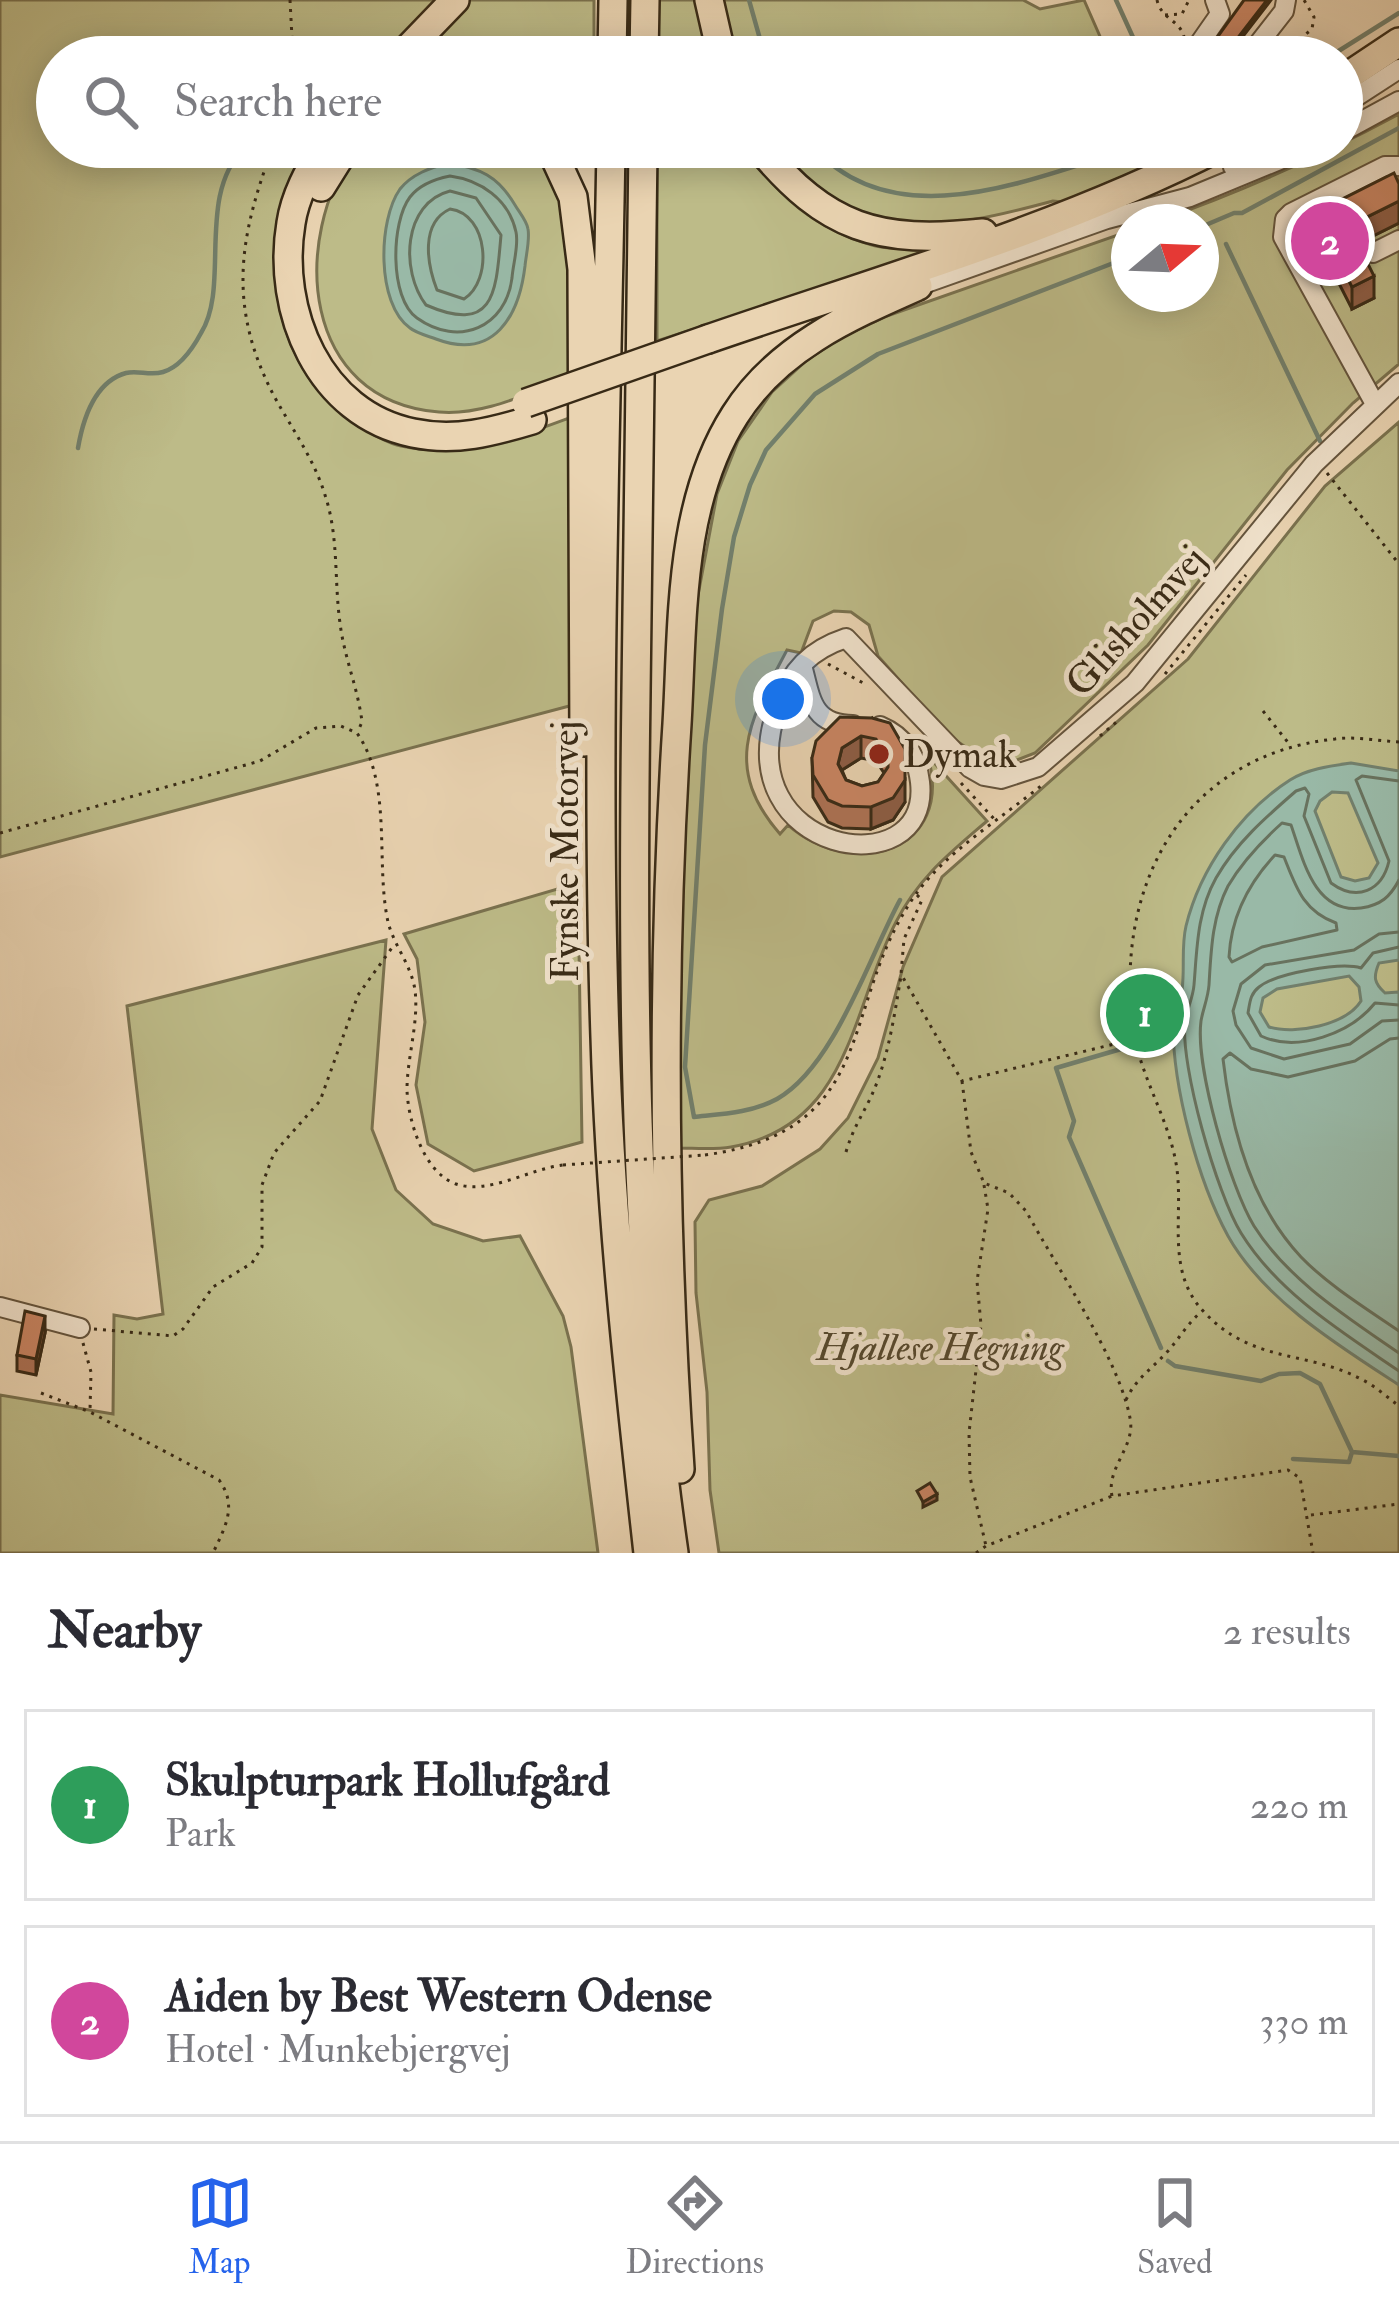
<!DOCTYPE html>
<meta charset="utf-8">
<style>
:root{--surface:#fff;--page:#f2f2f3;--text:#2b2b33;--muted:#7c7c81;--line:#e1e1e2;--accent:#2563eb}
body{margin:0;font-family:"IM FELL Double Pica",serif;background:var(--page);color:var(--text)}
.compass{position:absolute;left:1111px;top:204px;width:108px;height:108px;border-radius:50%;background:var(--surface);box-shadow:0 6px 30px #0003;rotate:71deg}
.you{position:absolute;left:783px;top:699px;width:42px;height:42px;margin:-30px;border:9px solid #fff;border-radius:50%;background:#1a73e8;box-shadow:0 0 0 18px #1a73e833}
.badge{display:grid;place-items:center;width:78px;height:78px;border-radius:50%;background:var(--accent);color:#fff;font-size:39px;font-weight:700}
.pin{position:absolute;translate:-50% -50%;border:6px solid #fff;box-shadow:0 3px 12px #0006}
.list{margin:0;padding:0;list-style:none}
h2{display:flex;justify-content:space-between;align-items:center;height:156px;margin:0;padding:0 48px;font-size:51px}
h2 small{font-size:39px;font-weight:400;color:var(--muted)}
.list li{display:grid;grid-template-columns:78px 1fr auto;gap:36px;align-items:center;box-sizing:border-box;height:192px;margin:0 24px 24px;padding:0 24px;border:3px solid var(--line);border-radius:0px}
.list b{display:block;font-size:45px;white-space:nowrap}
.list p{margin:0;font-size:39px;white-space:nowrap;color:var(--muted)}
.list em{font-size:39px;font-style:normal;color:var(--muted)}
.icon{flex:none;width:66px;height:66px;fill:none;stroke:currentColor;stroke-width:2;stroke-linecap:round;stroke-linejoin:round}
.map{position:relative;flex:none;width:1399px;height:1553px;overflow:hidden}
.search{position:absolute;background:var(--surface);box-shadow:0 6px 30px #0003;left:36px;right:36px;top:36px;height:132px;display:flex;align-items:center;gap:30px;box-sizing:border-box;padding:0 42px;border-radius:66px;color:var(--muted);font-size:45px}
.sheet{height:588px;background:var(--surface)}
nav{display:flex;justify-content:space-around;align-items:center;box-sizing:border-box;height:168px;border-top:3px solid var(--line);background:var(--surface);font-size:33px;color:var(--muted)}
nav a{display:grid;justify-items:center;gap:6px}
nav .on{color:var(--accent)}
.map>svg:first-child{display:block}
.green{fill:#bdbb88;stroke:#7a724f;stroke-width:3}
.water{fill:#99b9a7;stroke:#72806d;stroke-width:3;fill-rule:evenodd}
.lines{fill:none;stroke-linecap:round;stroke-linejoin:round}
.shore{stroke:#68725e;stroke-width:3}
.stream{stroke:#72806d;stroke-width:4.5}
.minor-casing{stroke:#64543d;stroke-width:22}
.highway-casing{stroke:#382a16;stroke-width:32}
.path{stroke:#382a16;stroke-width:3;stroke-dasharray:3 6;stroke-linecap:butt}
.minor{stroke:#f1e3cd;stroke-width:18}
.highway{stroke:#ead4b2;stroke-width:27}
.highway-bridge-casing{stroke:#382a16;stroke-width:32;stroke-linecap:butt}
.path-bridge{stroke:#382a16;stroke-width:3;stroke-dasharray:3 6;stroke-linecap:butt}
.highway-bridge{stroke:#ead4b2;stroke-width:27}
.wall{fill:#ad7255;stroke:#382a16;stroke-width:3;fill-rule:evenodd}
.shaded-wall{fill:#8d5d45;stroke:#382a16;stroke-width:3}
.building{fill:#c98563;stroke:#382a16;stroke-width:3;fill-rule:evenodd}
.poi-dot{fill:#8f2418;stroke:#f1e3cd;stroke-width:4.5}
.labels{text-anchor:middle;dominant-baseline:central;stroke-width:10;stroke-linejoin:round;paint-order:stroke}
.street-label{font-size:39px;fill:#382a16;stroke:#f1e3cd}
.poi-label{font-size:39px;fill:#382a16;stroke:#f1e3cd;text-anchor:start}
.park-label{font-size:39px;font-style:italic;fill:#53472d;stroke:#f1e3cd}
</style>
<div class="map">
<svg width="1399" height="1553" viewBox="0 0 1399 1553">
<rect width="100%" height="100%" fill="#ead4b2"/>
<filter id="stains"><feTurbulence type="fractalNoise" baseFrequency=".00167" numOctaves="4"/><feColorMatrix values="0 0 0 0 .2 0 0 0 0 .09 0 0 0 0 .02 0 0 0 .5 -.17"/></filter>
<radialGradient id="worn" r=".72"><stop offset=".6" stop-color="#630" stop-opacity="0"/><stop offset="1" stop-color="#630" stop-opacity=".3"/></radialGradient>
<path class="green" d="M0 0H442L384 57H57V147H307C250 234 269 372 360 426 372 434 387 443 401 446 463 459 515 438 572 417L573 705 0 857Z
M468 0H594V57H412Z
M658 0H698L710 57H658Z
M721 0H1023L1040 9 1084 0 1109 57H736Z
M1399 114V364L1353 403 1287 470 1148 645 1035 753 1002 766 984 759 949 736 878 656 869 625 851 612 834 611 813 621 801 653 787 650C751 718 721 766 780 834L788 825C853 881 955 852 928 756L987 821C950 853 919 877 896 922 851 1009 851 1126 731 1147 714 1150 694 1148 676 1148L684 776 696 606 717 494 738 441 772 392 806 361 840 338 887 316 1129 231V294H1201V222H1155C1242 192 1319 157 1399 114Z
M356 147H536L544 155 570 216 571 378C530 392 484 416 439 412 301 401 290 240 356 147Z
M657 147H747C774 196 819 230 872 245 893 251 919 248 940 250L657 341Z
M776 147H1148L1155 163 1063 202 1053 201C938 232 862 246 776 147Z
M1399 422V1553H719L710 1490 707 1392 696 1293 695 1222 709 1200 762 1186 820 1149 848 1118 878 1058 903 967 942 877 1188 659 1325 486Z
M578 883 582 1142 474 1171 428 1144 416 1085 425 1022 417 959 404 934Z
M386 940 372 1129 396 1190 433 1224 483 1241 520 1236 563 1316 571 1347 598 1553H0V1395L113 1414 114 1315 137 1319 163 1314 127 1006Z"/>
<path class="water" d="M448 163C480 168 498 176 515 205 519 212 527 221 528 229 530 240 526 255 525 266 519 316 494 361 436 339 428 336 416 333 410 328 376 304 378 220 400 189 412 174 430 168 448 163Z
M1351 763 1399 771V960L1379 963C1373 977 1374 983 1385 993L1399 992V1385C1339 1346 1264 1300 1228 1236 1198 1181 1173 1088 1173 1025 1173 1013 1180 1002 1182 990 1185 969 1181 947 1186 926 1200 869 1240 812 1290 780 1307 769 1330 766 1351 763ZM1332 792 1348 793 1378 863 1369 878 1355 881 1341 877 1315 811 1320 801ZM1349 976 1359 987 1361 1001C1346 1025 1295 1035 1269 1027L1260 1012 1263 998 1277 989Z"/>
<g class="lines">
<path class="shore" d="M450 176C480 180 509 199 516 232 519 245 513 264 512 278 506 327 459 348 417 318 389 298 391 222 410 197 420 184 435 179 450 176Z
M450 191 476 198 501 235C496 292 495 335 426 305 400 271 403 203 450 191Z
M450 209C489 214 493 281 464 299L437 290C427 264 420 223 450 209Z
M1399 781 1362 776 1356 780 1389 861C1382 891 1357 902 1331 883L1304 816 1309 794 1305 788 1296 791C1266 817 1236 843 1216 878 1197 912 1197 949 1194 985 1193 998 1187 1009 1185 1021 1180 1066 1217 1194 1241 1233 1278 1293 1342 1332 1399 1371
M1275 855 1284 857C1296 887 1303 911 1336 923L1337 930 1262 947 1232 962 1229 957C1231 917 1248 884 1275 855Z
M1399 880C1390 897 1381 905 1361 908 1314 914 1303 859 1291 825L1282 823C1262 841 1242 862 1228 886 1212 917 1211 951 1209 985 1208 998 1203 1009 1201 1021 1195 1066 1230 1187 1254 1226 1288 1280 1347 1317 1399 1353
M1399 932 1379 934 1354 950 1265 965 1241 984 1233 1011 1236 1025 1251 1048 1284 1059 1350 1044 1382 1021 1399 1020
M1399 947 1373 953 1361 968C1341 962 1276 973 1259 987 1250 994 1250 1002 1248 1013L1261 1036C1298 1053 1351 1033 1375 1003L1399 1005
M1399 1038 1390 1039 1355 1061 1288 1077 1251 1069 1230 1053 1223 1059C1231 1128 1252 1205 1301 1257 1328 1285 1367 1309 1399 1331"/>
<path class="stream" d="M749 0 765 57
M1116 0 1142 57
M1329 57 1399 13
M813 147C898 241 1036 176 1136 147
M1201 227 1234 213H1242L1399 128
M1226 244 1320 441
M78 448C83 419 94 382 126 373 138 370 150 376 163 372 180 367 193 348 201 333 231 285 195 196 245 147
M900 900C869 957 834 1067 777 1099 751 1113 722 1114 694 1117L685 1067 705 745 722 609 734 537 750 485 766 450 815 394 878 354 1129 257
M1121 1049 1056 1068 1074 1121 1069 1137 1161 1348
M1168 1361 1175 1366 1261 1381 1279 1374 1300 1373 1320 1384 1352 1452
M1293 1459 1349 1462 1352 1452 1399 1456"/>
<defs>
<path id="minor" d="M1190 57 1220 14 1215 0
M1248 57 1284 11 1286 0
M1342 106 1399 69
M1342 132 1399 101
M1233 167 1280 147
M1373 253 1399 240
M918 286 1107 219 1190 197 1311 147
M1375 404 1283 237 1285 219 1291 213 1385 166H1399
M802 665C811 699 812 725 853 725
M880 726C904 736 917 756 920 782 932 889 724 855 778 706 791 670 810 650 846 638L970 768 984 776 1001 779 1038 767 1135 683 1314 464 1399 383
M0 1307 80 1328"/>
<path id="highway" d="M709 0 722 57
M400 57 455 0
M612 57 613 0
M644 57 645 0
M1342 80 1399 42
M323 147C309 171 295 196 291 223 276 311 319 414 413 433 455 442 492 432 532 420
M550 147 573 197 582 269 584 742
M611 147C606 443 595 741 605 1037 610 1209 629 1382 648 1553
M643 147C641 329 638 510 636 692 632 980 633 1267 674 1553
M759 147C827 229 878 244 983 233
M321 187 346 147
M708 339C879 280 1058 229 1219 147
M680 1469C663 1219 661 974 677 724 683 622 678 504 735 415 777 348 848 317 918 286"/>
</defs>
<use href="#minor" class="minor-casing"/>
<use href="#highway" class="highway-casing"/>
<path class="path" d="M290 0 293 57
M1157 0C1161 19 1181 21 1184 37
M1165 15 1182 14 1189 0
M1279 57 1312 29 1314 17 1304 0
M273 147C239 237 227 306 274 396 292 429 314 459 325 495 339 537 334 580 340 623 344 657 358 688 362 722L358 731
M1327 473 1399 564
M828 664 867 685
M1165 674 1246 575
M1263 711 1290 745
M1100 736 1120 719
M1399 742C1378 741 1356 736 1335 739 1181 755 1112 890 1134 1033 1141 1077 1168 1118 1176 1163 1185 1214 1164 1270 1204 1312 1253 1364 1306 1350 1361 1379 1375 1386 1387 1397 1399 1406
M961 783 995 820
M0 833 260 761 316 728 341 726 357 733C393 785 375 862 388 922 394 946 411 964 415 990 419 1023 407 1057 407 1090 408 1121 424 1173 456 1184 489 1195 529 1169 563 1165
M917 895 922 900 904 939 901 974 962 1081 1135 1039 1142 1030 1133 1020
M962 1081 971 1152 984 1183 1009 1193 1026 1211C1056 1266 1119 1359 1130 1418 1136 1447 1106 1467 1112 1496L1288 1470 1300 1478 1313 1553
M846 1152C852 1131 861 1117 870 1099 888 1061 894 1017 901 976
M705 1155C883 1130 837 1005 916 894 945 853 1003 817 1042 785
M984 1185 988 1209 977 1281 981 1325 969 1433 970 1477 986 1546
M94 1329 173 1336 183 1329 213 1287 252 1263 262 1247V1185L274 1153 320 1101 358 995 394 945
M83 1343 91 1372 90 1410
M41 1393 90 1412 219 1480C238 1506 225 1527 213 1553
M1126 1400C1136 1378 1152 1369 1167 1352 1179 1339 1187 1324 1201 1312
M1311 1515 1399 1504
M976 1553 986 1546 1112 1496"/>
<use href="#minor" class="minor"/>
<use href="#highway" class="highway"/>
<defs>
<path id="highway-bridge" d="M526 403 708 339"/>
</defs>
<use href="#highway-bridge" class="highway-bridge-casing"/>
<path class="path-bridge" d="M563 1165 705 1155"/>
<use href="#highway-bridge" class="highway-bridge"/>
</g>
<path class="wall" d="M1301 220 1399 223 1358 243 1374 298 1352 309 1326 258 1313 264 1301 242Z
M872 718 905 802 893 820 871 829 842 828 828 822 813 797 812 758ZM861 758 876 761 884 773 878 782 862 786 846 780 842 770Z
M45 1333 36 1375 17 1371V1355Z"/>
<path class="shaded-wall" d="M1267 0H1271L1227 57H1223Z
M1399 201V223L1349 248V226Z
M1326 236V258L1313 264V242Z
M1374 276V298L1352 309V287Z
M861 736V758L842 770 838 764 842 748Z
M905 780V802L893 820 871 829V807Z
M45 1316V1333L36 1375V1359Z
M937 1494V1500L923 1507V1502Z"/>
<path class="building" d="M1244 0H1267L1223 57H1203Z
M1394 173 1399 184V201L1349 226 1374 276 1352 287 1326 236 1313 242 1301 220Z
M840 717 872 718 890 723 905 749V780L893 798 871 807 842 806 828 800 813 775 812 758 816 741ZM861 736 876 739 888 759V767L878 782 862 786 846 780 838 764 842 748Z
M25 1311 45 1316 36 1359 17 1355Z
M930 1483 937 1494 923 1502 917 1491Z"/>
<circle class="poi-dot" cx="879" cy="754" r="12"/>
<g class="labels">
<g class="street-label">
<text transform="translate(1136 621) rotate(-48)">Glisholmvej</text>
<text transform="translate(565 851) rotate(-90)">Fynske Motorvej</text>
</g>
<g class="poi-label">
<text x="903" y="754">Dymak</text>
</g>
<g class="park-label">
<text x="940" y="1347">Hjallese Hegning</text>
</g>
</g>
<rect width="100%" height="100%" filter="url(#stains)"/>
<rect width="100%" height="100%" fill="url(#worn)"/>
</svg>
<svg class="compass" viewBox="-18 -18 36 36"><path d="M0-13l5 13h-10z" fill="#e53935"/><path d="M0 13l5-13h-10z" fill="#7c7c81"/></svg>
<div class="you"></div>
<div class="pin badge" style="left:1145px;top:1013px;background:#2e9e5b">1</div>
<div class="pin badge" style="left:1330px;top:241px;background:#d1479c">2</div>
<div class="search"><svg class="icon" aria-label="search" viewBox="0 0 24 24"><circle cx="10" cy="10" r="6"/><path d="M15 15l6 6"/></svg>Search here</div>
</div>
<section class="sheet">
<h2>Nearby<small>2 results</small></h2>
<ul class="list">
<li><span class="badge" style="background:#2e9e5b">1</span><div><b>Skulpturpark Hollufgård</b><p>Park</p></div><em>220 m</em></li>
<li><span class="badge" style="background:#d1479c">2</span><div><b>Aiden by Best Western Odense</b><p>Hotel · Munkebjergvej</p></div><em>330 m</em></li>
</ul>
</section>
<nav>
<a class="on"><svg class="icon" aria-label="map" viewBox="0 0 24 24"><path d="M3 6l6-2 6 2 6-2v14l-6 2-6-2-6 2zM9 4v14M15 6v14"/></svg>Map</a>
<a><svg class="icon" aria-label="directions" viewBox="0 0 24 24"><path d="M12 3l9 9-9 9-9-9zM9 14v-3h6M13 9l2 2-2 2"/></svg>Directions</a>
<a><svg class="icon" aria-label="saved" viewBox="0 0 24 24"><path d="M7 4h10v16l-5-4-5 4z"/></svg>Saved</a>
</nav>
